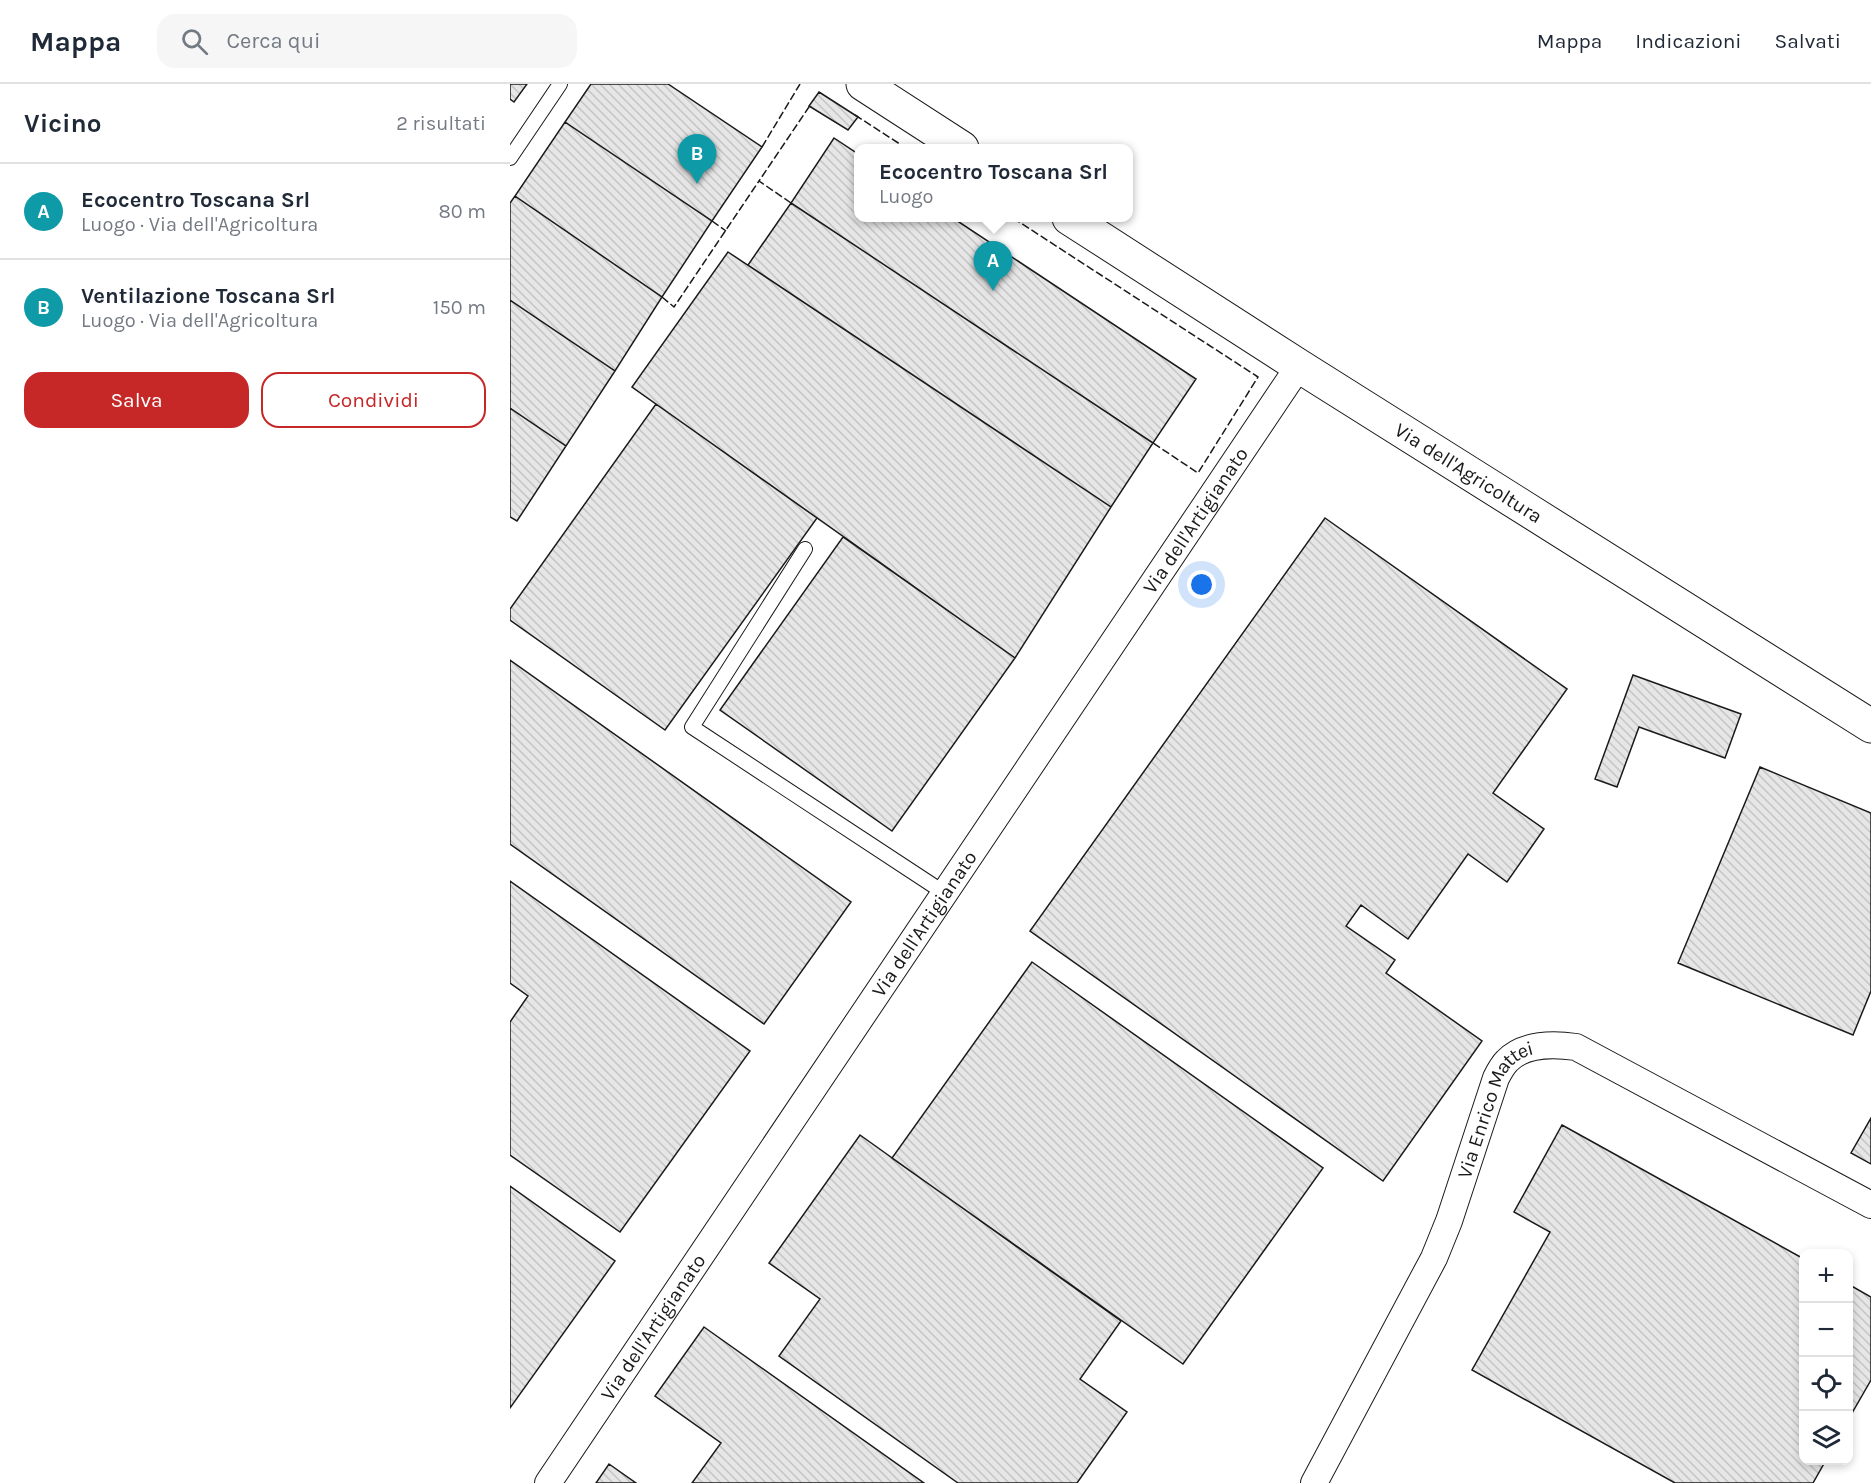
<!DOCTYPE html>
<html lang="it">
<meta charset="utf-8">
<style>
:root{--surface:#fff;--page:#f6f6f7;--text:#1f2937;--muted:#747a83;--line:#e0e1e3;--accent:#c62828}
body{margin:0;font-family:Karla,sans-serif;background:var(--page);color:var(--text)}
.controls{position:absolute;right:18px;bottom:18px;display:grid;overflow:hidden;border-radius:12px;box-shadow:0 3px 9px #0003}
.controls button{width:54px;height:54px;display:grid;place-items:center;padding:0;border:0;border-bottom:2px solid var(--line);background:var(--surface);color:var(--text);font:30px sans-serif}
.you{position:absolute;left:692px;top:501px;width:21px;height:21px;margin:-15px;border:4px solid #fff;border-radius:50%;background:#1a73e8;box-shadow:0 0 0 9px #1a73e833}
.badge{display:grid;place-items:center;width:39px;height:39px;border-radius:50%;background:var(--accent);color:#fff;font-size:20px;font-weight:700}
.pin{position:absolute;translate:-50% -50px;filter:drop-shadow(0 2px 3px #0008)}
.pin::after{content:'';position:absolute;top:32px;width:21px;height:18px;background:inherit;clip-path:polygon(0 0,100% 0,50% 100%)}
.popup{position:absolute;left:344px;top:60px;width:279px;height:78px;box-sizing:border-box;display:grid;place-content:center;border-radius:12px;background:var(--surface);filter:drop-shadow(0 2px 4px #0005);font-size:20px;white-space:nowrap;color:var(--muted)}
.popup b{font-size:22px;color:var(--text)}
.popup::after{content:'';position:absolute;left:50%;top:100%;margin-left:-12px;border:12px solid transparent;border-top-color:var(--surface)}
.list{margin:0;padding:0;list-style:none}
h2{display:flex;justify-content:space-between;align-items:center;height:78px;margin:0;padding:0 24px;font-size:26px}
h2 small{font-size:20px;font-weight:400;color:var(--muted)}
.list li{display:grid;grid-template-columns:39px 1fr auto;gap:18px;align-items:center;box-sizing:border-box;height:96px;padding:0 24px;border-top:2px solid var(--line)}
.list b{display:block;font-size:22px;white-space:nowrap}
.list p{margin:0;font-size:20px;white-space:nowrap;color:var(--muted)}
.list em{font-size:20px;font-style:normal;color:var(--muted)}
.actions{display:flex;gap:12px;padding:18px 24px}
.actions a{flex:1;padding:14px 0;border:2px solid var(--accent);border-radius:18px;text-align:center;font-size:21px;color:var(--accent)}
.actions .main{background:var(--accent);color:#fff}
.icon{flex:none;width:33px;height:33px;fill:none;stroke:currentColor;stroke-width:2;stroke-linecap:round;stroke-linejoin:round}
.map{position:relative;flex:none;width:1361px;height:1399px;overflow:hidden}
header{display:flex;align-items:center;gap:36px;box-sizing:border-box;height:84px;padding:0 30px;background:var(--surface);border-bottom:2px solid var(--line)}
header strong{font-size:28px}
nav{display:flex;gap:33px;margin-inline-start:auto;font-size:21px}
.search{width:420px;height:54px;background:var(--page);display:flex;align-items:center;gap:15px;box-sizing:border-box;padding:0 21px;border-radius:18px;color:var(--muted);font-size:22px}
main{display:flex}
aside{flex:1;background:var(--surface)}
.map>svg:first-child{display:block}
.building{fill:url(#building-back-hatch);stroke:#1a1a1a;stroke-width:1.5}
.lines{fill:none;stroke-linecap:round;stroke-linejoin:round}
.lane-casing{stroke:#1a1a1a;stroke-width:16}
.street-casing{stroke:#1a1a1a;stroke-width:28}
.secondary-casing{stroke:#1a1a1a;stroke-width:35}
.lane{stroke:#fff;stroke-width:14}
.street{stroke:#fff;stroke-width:26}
.secondary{stroke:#fff;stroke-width:33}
.fence{stroke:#1a1a1a;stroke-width:1.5;stroke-dasharray:8 3;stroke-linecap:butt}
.labels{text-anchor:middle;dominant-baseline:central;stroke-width:4.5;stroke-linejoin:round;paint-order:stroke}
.street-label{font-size:20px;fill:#1a1a1a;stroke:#fff}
</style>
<header>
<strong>Mappa</strong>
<div class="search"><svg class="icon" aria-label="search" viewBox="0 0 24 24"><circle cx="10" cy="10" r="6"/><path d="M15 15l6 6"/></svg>Cerca qui</div>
<nav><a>Mappa</a><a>Indicazioni</a><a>Salvati</a></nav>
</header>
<main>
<aside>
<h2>Vicino<small>2 risultati</small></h2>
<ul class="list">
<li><span class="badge" style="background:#0f9aa8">A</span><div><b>Ecocentro Toscana Srl</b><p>Luogo · Via dell'Agricoltura</p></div><em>80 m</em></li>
<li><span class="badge" style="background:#0f9aa8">B</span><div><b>Ventilazione Toscana Srl</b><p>Luogo · Via dell'Agricoltura</p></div><em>150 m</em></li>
</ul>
<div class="actions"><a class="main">Salva</a><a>Condividi</a></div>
</aside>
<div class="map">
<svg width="1361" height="1399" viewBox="0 0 1361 1399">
<defs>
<pattern id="building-back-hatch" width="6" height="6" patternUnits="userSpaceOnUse" patternTransform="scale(1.5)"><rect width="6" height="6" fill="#e6e6e6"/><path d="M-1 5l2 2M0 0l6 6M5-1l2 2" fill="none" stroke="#c5c5c5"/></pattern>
</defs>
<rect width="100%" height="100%" fill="#fff"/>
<path class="building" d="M0 0H17L4 18 0 15Z
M81 0H158L252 63 202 137 55 38Z
M309 8 348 33 338 46 299 22Z
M55 38 202 137 152 213 5 112Z
M324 54 348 70V134H443L686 295 643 359 281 119Z
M5 112 152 213 105 287 0 216V119Z
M281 119 643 359 601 423 238 181Z
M218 168 601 423 505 574 122 303Z
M0 216 105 287 56 362 0 324Z
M146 320 307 434 155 646 0 536V525Z
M0 324 56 362 7 437 0 433Z
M815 434 1057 605 983 709 1034 745 997 798 958 770 898 855 851 821 836 842 885 876 876 889 972 957 873 1097 520 847Z
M333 453 505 574 382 747 210 626Z
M0 576 341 818 254 940 0 760Z
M1123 591 1231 630 1215 674 1129 643 1107 703 1085 695Z
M1250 683 1361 729V907L1343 951 1168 879Z
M0 797 240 967 110 1148 0 1071V938L18 912 0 899Z
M522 878 813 1084 673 1280 382 1074Z
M1361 1034V1080L1341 1069Z
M1052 1041 1294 1175V1376H1316L1303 1399H1165L962 1286 1040 1148 1004 1128Z
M350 1051 611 1237 570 1295 617 1328 567 1399H448L269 1272 310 1215 259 1179Z
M0 1102 105 1177 0 1324Z
M1338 1200 1361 1213V1296L1338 1336Z
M194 1243 414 1399H182L211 1359 145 1312Z
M99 1380 126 1399H86Z"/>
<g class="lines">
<defs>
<path id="lane" d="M0 74 50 0
M295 465 182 643 433 808"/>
<g id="street">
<path id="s1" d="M38 1399 789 282"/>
<path id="s2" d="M804 1399 924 1174 939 1137 986 994C989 988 992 982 997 977 1014 959 1044 960 1066 963L1361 1121"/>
</g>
<g id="secondary">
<path d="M353 0 452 64"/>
<path id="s3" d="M559 134 789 282 1361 642"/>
</g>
</defs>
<use href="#lane" class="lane-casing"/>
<use href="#street" class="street-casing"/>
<use href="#secondary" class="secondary-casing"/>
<use href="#lane" class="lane"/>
<use href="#street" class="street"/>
<use href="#secondary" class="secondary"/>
<path class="fence" d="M345 31 396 64
M252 63 290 0
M281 119 249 97 301 20
M503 134 748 293 688 389 643 359
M202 137 216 147
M152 213 164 223 249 97"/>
</g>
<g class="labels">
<g class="street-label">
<text stroke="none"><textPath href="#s3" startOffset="474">Via dell'Agricoltura</textPath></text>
<text stroke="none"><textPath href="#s1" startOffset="1160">Via dell'Artigianato</textPath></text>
<text stroke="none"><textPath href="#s1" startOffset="674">Via dell'Artigianato</textPath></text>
<text stroke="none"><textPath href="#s2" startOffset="418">Via Enrico Mattei</textPath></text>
<text stroke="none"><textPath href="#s1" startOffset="188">Via dell'Artigianato</textPath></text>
</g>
</g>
</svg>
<div class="controls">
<button>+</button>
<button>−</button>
<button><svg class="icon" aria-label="locate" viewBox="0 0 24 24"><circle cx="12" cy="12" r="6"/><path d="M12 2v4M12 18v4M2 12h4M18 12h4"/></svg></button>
<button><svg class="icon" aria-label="layers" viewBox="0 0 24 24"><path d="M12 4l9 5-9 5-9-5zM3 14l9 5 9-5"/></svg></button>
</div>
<div class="you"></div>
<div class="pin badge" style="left:483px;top:207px;background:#0f9aa8">A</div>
<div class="popup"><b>Ecocentro Toscana Srl</b>Luogo</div>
<div class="pin badge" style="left:187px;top:100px;background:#0f9aa8">B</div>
</div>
</main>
